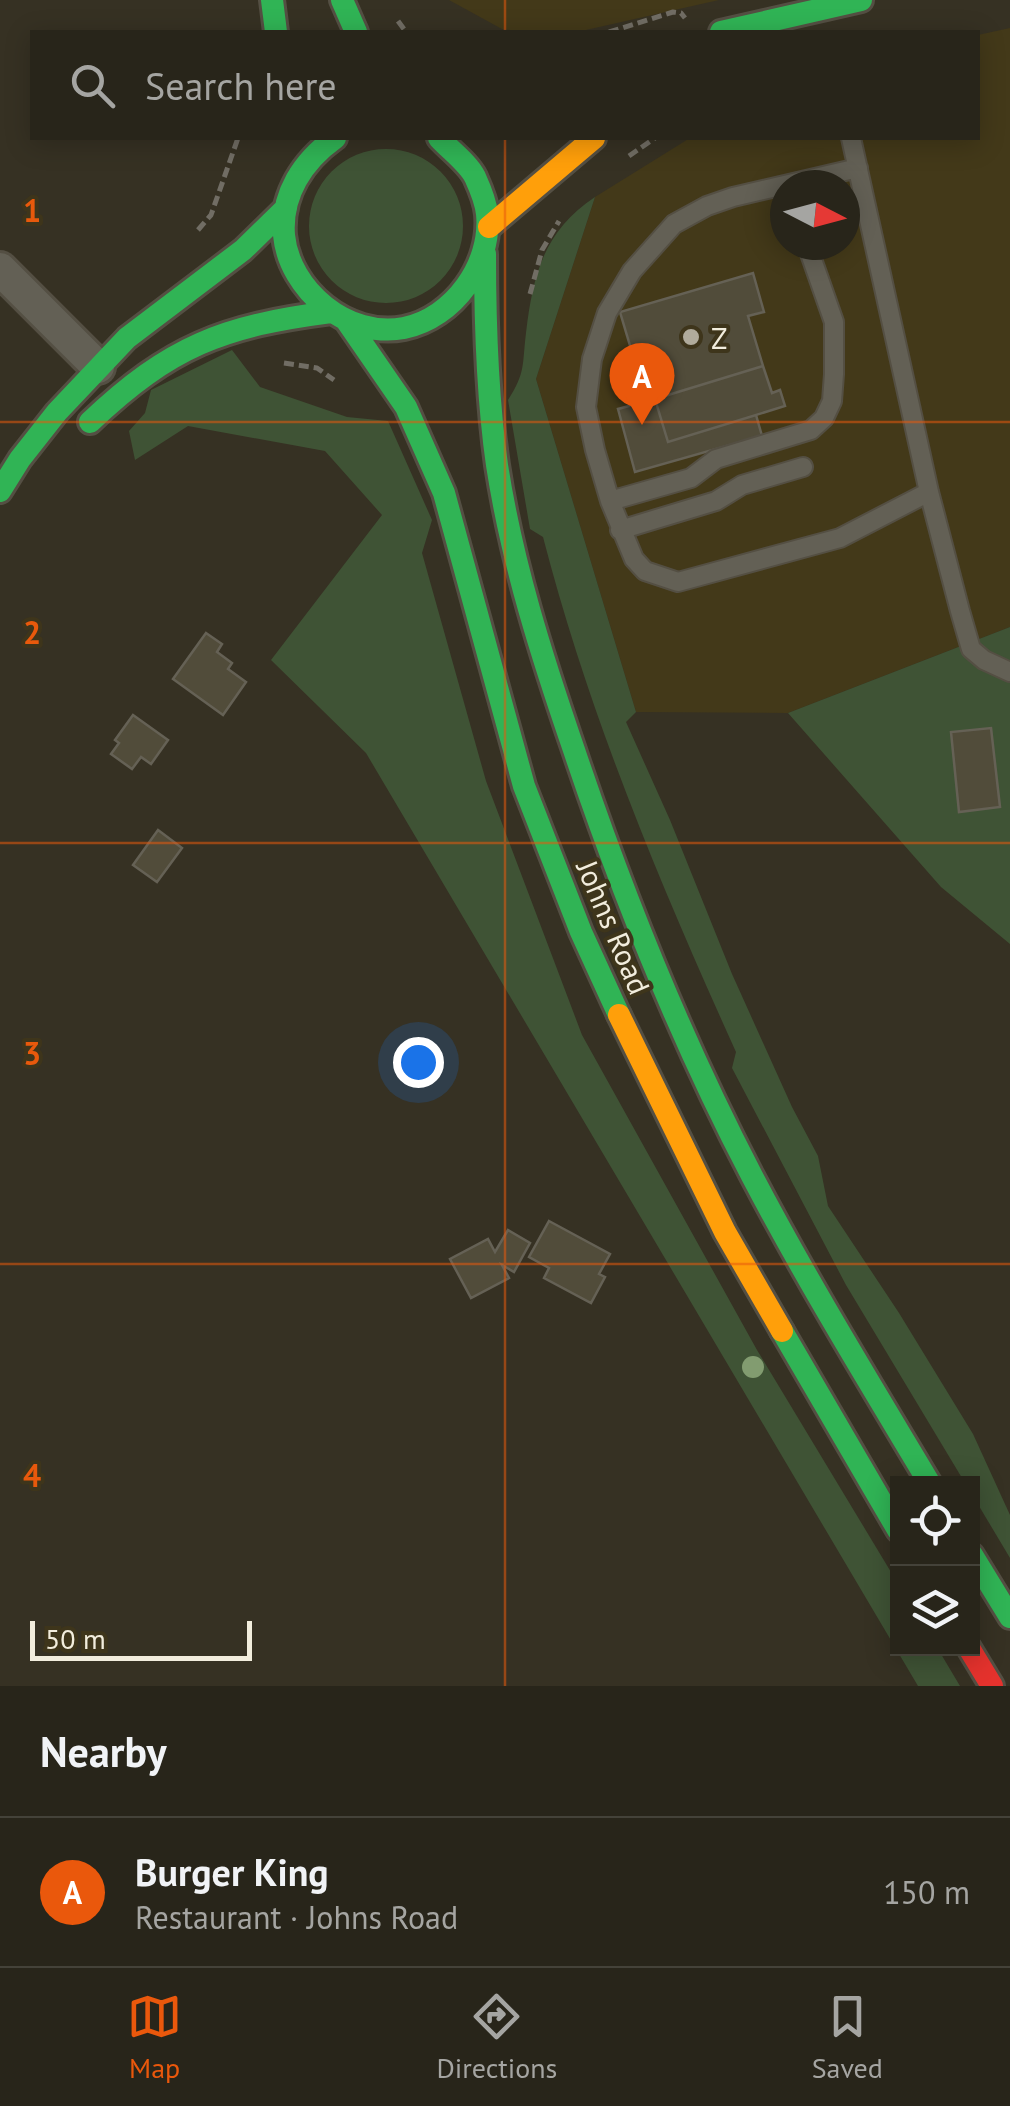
<!DOCTYPE html>
<meta charset="utf-8">
<style>
:root{--surface:#28251a;--page:#302d23;--text:#f1f3f6;--muted:#a5a5a2;--line:#444239;--accent:#ea580c}
body{margin:0;font-family:"PT Sans",sans-serif;background:var(--page);color:var(--text)}
.controls{position:absolute;right:30px;bottom:30px;display:grid;overflow:hidden;border-radius:0px;box-shadow:0 5px 25px #0003}
.controls button{width:90px;height:90px;display:grid;place-items:center;padding:0;border:0;border-bottom:2px solid var(--line);background:var(--surface);color:var(--text);font:50px sans-serif}
.compass{position:absolute;left:770px;top:170px;width:90px;height:90px;border-radius:50%;background:var(--surface);box-shadow:0 5px 25px #0003;rotate:96deg}
.scale{position:absolute;left:30px;bottom:25px;width:222px;box-sizing:border-box;padding-left:10px;border:5px solid #f2eddd;border-top:0;font-size:28px;line-height:35px;white-space:nowrap;color:#f2eddd;-webkit-text-stroke:8px #3e351b;paint-order:stroke}
.you{position:absolute;left:418px;top:1062px;width:35px;height:35px;margin:-25px;border:8px solid #fff;border-radius:50%;background:#1a73e8;box-shadow:0 0 0 15px #1a73e833}
.badge{display:grid;place-items:center;width:65px;height:65px;border-radius:50%;background:var(--accent);color:#fff;font-size:32px;font-weight:700}
.pin{position:absolute;translate:-50% -82px;filter:drop-shadow(0 2px 5px #0008)}
.pin::after{content:'';position:absolute;top:52px;width:35px;height:30px;background:inherit;clip-path:polygon(0 0,100% 0,50% 100%)}
.list{margin:0;padding:0;list-style:none}
h2{display:flex;justify-content:space-between;align-items:center;height:130px;margin:0;padding:0 40px;font-size:42px}
h2 small{font-size:32px;font-weight:400;color:var(--muted)}
.list li{display:grid;grid-template-columns:65px 1fr auto;gap:30px;align-items:center;box-sizing:border-box;height:150px;padding:0 40px;border-top:2px solid var(--line)}
.list b{display:block;font-size:38px;white-space:nowrap}
.list p{margin:0;font-size:32px;white-space:nowrap;color:var(--muted)}
.list em{font-size:32px;font-style:normal;color:var(--muted)}
.icon{flex:none;width:55px;height:55px;fill:none;stroke:currentColor;stroke-width:2;stroke-linecap:round;stroke-linejoin:round}
.map{position:relative;flex:none;width:1010px;height:1686px;overflow:hidden}
.search{position:absolute;background:var(--surface);box-shadow:0 5px 25px #0003;left:30px;right:30px;top:30px;height:110px;display:flex;align-items:center;gap:25px;box-sizing:border-box;padding:0 35px;border-radius:0px;color:var(--muted);font-size:38px}
.sheet{height:280px;background:var(--surface)}
nav{display:flex;justify-content:space-around;align-items:center;box-sizing:border-box;height:140px;border-top:2px solid var(--line);background:var(--surface);font-size:28px;color:var(--muted)}
nav a{display:grid;justify-items:center;gap:5px}
nav .on{color:var(--accent)}
.map>svg:first-child{display:block}
.built{fill:#433919;fill-rule:evenodd}
.green{fill:#3f5335}
.building{fill:#514c3a;stroke:#656155;stroke-width:2.5}
.lines{fill:none;stroke-linecap:round;stroke-linejoin:round}
.lane-casing{stroke:#544f43;stroke-width:22}
.street-casing{stroke:#544f43;stroke-width:38}
.fast-casing{stroke:#544f43;stroke-width:28}
.slow-casing{stroke:#544f43;stroke-width:28}
.jam-casing{stroke:#544f43;stroke-width:28}
.path{stroke:#716d64;stroke-width:5;stroke-dasharray:10 5;stroke-linecap:butt}
.lane{stroke:#636055;stroke-width:18}
.street{stroke:#636055;stroke-width:32}
.fast{stroke:#30b455;stroke-width:22}
.slow{stroke:#ff9f0a;stroke-width:22}
.jam{stroke:#e5322d;stroke-width:22}
.tree{fill:#829c70}
.grid{fill:none;stroke:#e8590c;stroke-width:2.5;stroke-opacity:0.55}
.poi-dot{fill:#b0ab9c;stroke:#3e351b;stroke-width:4}
.labels{text-anchor:middle;dominant-baseline:central;stroke-width:8;stroke-linejoin:round;paint-order:stroke}
.poi-label{font-size:30px;fill:#f2eddd;stroke:#3e351b;text-anchor:start}
.street-label{font-size:30px;fill:#f2eddd;stroke:#3e351b}
.grid-label{font-size:32px;text-anchor:middle;font-weight:bold;fill:#e8590c;stroke:#3e351b;stroke-width:8;stroke-linejoin:round;paint-order:stroke}
</style>
<div class="map">
<svg width="1010" height="1686" viewBox="0 0 1010 1686">
<rect width="100%" height="100%" fill="#363123"/>
<path class="built" d="M449 0H719L577 32H525L502 29Z
M1010 28V627L788 713 636 712 536 379 595 197 690 138H978V35ZM785 185H845V245H785Z"/>
<path class="green" d="M309 226a77 77 0 1 1 154 0a77 77 0 1 1-154 0Z
M595 197 536 379 636 712 626 722 670 820 732 974 792 1107 818 1156 828 1206 899 1313 973 1434 1010 1515V1558L973 1496 972 1484 965 1483 846 1285 732 1068 736 1052C660 884 589 715 543 537L530 529 508 400C526 372 522 365 526 333 533 274 544 231 595 197Z
M232 350 260 387 347 417 388 421 432 520 422 553 486 781 582 1035 757 1350 897 1582 898 1648 938 1649 960 1686H918L366 753 271 660 382 515 325 451 188 426 135 460 129 431 145 413 151 390Z
M1010 627V944L941 887 788 713Z"/>
<path class="building" d="M753 273 764 312 748 316 763 366 655 399 643 357 634 359 620 312Z
M763 366 772 393 780 390 785 406 668 442 655 399Z
M655 399 668 442 756 415 762 436 635 472 618 409Z
M206 633 222 644 217 652 232 663 228 669 246 682 223 715 173 679Z
M133 715 168 740 151 764 141 757 132 769 111 754 119 743 115 740Z
M991 728 1000 807 959 812 951 732Z
M158 830 182 848 157 882 133 865Z
M549 1221 610 1254 599 1274 605 1277 591 1303 544 1278 549 1268 529 1257Z
M508 1230 530 1243 514 1272 502 1265 509 1278 471 1298 450 1259 488 1239 495 1252Z"/>
<g class="lines">
<defs>
<path id="lane" d="M851 138 929 492 960 611 971 649 984 660 1010 672
M858 168 733 197 707 206 674 224 632 271 607 313 592 359 586 407 595 450 610 501 634 559 645 571 678 582 840 538 929 492
M610 501 691 478 716 459 811 430 824 418 832 401 834 374V322L807 245
M620 530 716 501 742 485 803 467"/>
<path id="street" d="M0 269 98 367"/>
<path id="fast" d="M272 0 276 32
M342 0 356 32
M721 32 861 0
M335 138C303 161 281 194 284 235 289 290 348 339 404 328 454 318 492 264 487 214 486 203 480 188 475 177 468 163 450 150 439 138
M485 254C485 325 487 395 497 465 512 563 542 657 574 750 623 896 681 1040 752 1176 807 1281 869 1382 930 1484
M346 320 406 407 444 493 524 786 581 932 619 1015
M90 422C170 346 223 326 331 312
M0 491 20 459 57 412 127 338 243 250 286 208
M782 1331 898 1530
M972 1555 1010 1617"/>
<path id="slow" d="M489 227 594 138
M619 1015 725 1232 782 1331"/>
<path id="jam" d="M969 1648 992 1686"/>
</defs>
<use href="#lane" class="lane-casing"/>
<use href="#street" class="street-casing"/>
<use href="#fast" class="fast-casing"/>
<use href="#slow" class="slow-casing"/>
<use href="#jam" class="jam-casing"/>
<path class="path" d="M398 21 406 32
M609 32 673 12 681 13 685 18
M629 156 655 138
M198 230 211 215 238 138
M530 294 542 250 559 221
M284 363 317 368 334 380"/>
<use href="#lane" class="lane"/>
<use href="#street" class="street"/>
<use href="#fast" class="fast"/>
<use href="#slow" class="slow"/>
<use href="#jam" class="jam"/>
</g>
<circle class="tree" cx="753" cy="1367" r="11"/>
<path class="grid" d="M505 0V32M505 138V1686M0 422H1010M0 843H1010M0 1264H1010"/>
<circle class="poi-dot" cx="691" cy="337" r="10"/>
<g class="labels">
<g class="poi-label">
<text x="711" y="337">Z</text>
</g>
<g class="street-label">
<text transform="translate(614 927) rotate(67)">Johns Road</text>
</g>
</g>
<g class="grid-label">
<text x="32" y="222">1</text>
<text x="32" y="644">2</text>
<text x="32" y="1065">3</text>
<text x="32" y="1487">4</text>
</g>
</svg>
<div class="controls">
<button><svg class="icon" aria-label="locate" viewBox="0 0 24 24"><circle cx="12" cy="12" r="6"/><path d="M12 2v4M12 18v4M2 12h4M18 12h4"/></svg></button>
<button><svg class="icon" aria-label="layers" viewBox="0 0 24 24"><path d="M12 4l9 5-9 5-9-5zM3 14l9 5 9-5"/></svg></button>
</div>
<svg class="compass" viewBox="-18 -18 36 36"><path d="M0-13l5 13h-10z" fill="#e53935"/><path d="M0 13l5-13h-10z" fill="#a5a5a2"/></svg>
<div class="scale">50 m</div>
<div class="you"></div>
<div class="pin badge" style="left:642px;top:425px">A</div>
<div class="search"><svg class="icon" aria-label="search" viewBox="0 0 24 24"><circle cx="10" cy="10" r="6"/><path d="M15 15l6 6"/></svg>Search here</div>
</div>
<section class="sheet">
<h2>Nearby<small></small></h2>
<ul class="list">
<li><span class="badge">A</span><div><b>Burger King</b><p>Restaurant · Johns Road</p></div><em>150 m</em></li>
</ul>
</section>
<nav>
<a class="on"><svg class="icon" aria-label="map" viewBox="0 0 24 24"><path d="M3 6l6-2 6 2 6-2v14l-6 2-6-2-6 2zM9 4v14M15 6v14"/></svg>Map</a>
<a><svg class="icon" aria-label="directions" viewBox="0 0 24 24"><path d="M12 3l9 9-9 9-9-9zM9 14v-3h6M13 9l2 2-2 2"/></svg>Directions</a>
<a><svg class="icon" aria-label="saved" viewBox="0 0 24 24"><path d="M7 4h10v16l-5-4-5 4z"/></svg>Saved</a>
</nav>
